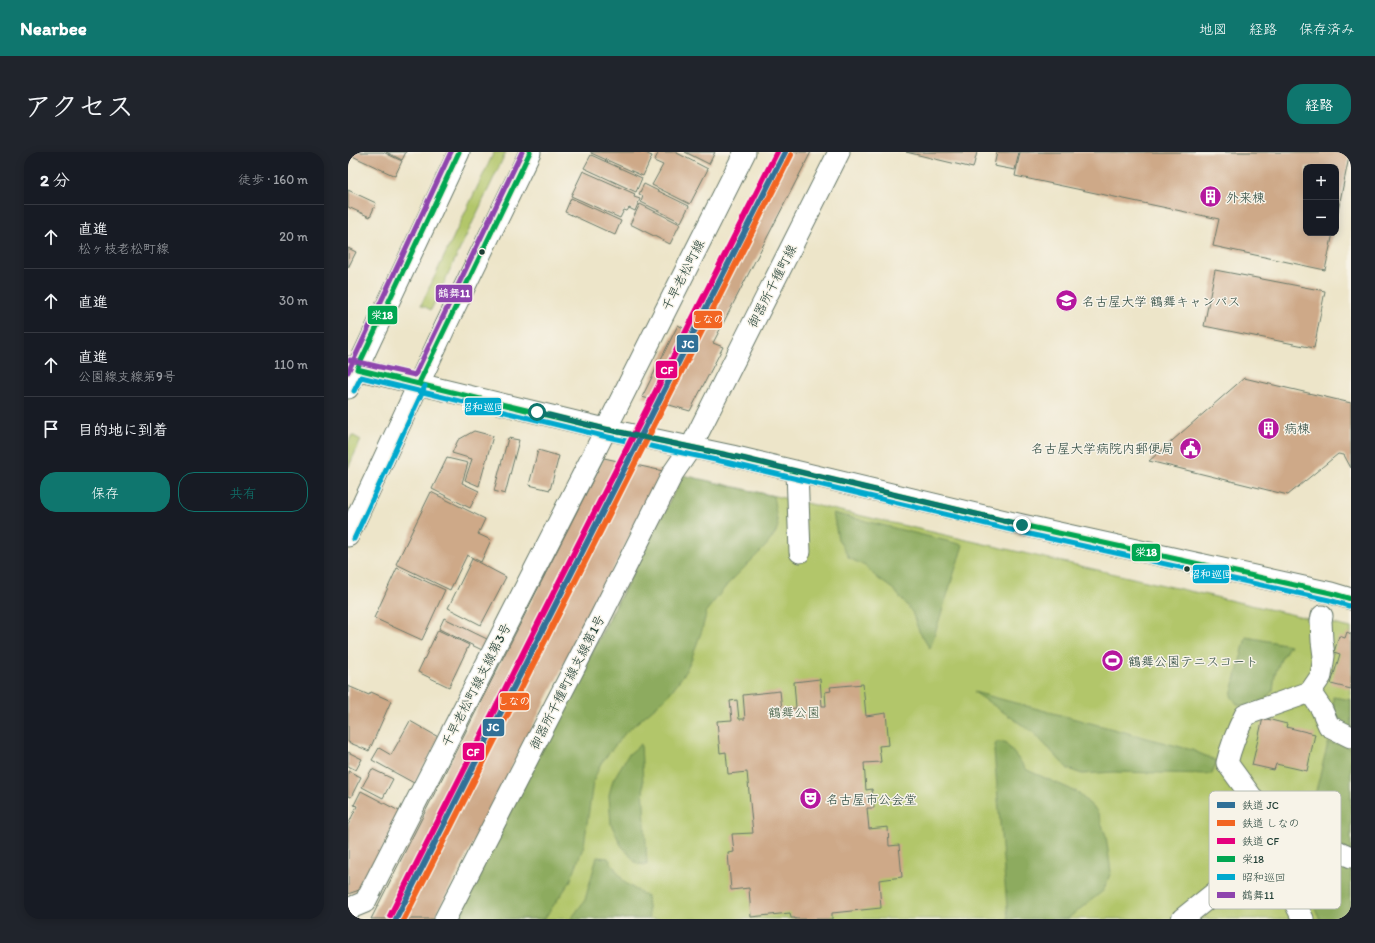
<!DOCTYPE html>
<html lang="ja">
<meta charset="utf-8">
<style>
:root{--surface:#171b24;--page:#20242c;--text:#f1f3f6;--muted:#9ea1a6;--line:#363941;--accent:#0f766e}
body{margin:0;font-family:Itim,"Klee One",sans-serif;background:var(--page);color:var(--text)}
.controls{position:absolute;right:12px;top:12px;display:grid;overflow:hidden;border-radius:8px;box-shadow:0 2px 10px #0003}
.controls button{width:36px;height:36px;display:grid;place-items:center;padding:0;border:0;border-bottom:1px solid var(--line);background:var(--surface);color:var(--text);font:20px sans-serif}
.stop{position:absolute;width:12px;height:12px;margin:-9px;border:3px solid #0f766e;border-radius:50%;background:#fff}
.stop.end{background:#0f766e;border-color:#fff;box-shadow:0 1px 4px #0008}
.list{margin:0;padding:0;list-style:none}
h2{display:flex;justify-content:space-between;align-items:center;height:52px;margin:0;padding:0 16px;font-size:17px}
h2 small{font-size:13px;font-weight:400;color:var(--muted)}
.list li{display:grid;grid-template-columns:26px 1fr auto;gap:12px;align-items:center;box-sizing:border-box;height:64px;padding:0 16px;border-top:1px solid var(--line)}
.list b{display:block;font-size:15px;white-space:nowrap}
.list p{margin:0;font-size:13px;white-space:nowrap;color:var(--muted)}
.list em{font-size:13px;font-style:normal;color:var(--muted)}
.actions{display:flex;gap:8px;padding:12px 16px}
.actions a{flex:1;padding:9px 0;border:1px solid var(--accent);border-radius:16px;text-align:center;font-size:14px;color:var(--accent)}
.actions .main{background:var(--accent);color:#fff}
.icon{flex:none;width:22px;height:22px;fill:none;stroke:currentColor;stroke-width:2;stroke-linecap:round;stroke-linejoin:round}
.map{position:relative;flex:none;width:1003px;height:767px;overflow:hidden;border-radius:16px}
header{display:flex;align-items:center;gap:24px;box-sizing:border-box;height:56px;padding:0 20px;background:var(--accent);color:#fff}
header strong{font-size:19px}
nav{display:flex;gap:22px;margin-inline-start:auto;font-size:14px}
.intro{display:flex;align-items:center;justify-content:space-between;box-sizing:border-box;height:96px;padding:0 24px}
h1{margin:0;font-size:28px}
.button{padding:10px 18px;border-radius:16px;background:var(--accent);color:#fff;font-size:14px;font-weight:700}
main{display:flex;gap:24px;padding:0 24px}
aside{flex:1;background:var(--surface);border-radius:16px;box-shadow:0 2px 10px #0003}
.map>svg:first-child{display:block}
.green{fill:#b2c66a;stroke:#68824f}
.forest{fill:#8dab5e;stroke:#567449}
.building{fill:#cea988}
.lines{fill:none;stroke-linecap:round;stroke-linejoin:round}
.minor-casing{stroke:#677868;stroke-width:23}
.minor{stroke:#fff;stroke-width:21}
.bus-1-casing{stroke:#f7f3e8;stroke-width:8}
.bus-2-casing{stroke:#f7f3e8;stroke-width:8}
.bus-3-casing{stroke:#f7f3e8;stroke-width:8}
.bus-1{stroke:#00a651;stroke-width:5}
.bus-2{stroke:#00a9ce;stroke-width:5}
.bus-3{stroke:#8e44ad;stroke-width:5}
.rail-1-casing{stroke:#f7f3e8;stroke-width:9}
.rail-2-casing{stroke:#f7f3e8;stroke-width:9}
.rail-3-casing{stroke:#f7f3e8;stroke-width:9}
.rail-1{stroke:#307097;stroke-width:6}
.rail-2{stroke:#f26522;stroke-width:6}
.rail-3{stroke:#e5007d;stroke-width:6}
.route{stroke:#0f766e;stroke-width:5}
.bus-dot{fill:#1f3d34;stroke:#f7f3e8;stroke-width:1.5}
.labels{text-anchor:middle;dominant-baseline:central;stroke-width:3;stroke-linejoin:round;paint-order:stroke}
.poi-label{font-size:13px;fill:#1f3d34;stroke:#f7f3e8;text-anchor:start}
.street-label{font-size:13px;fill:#1f3d34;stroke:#f7f3e8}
.park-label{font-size:13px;fill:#3c583f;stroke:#f7f3e8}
.key{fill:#f7f3e8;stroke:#b6bcb2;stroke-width:1}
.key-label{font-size:11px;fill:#1f3d34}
.line-badge{stroke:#f7f3e8;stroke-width:1.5}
.badge-label{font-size:11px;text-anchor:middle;font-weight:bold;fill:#fff}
</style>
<header>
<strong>Nearbee</strong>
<nav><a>地図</a><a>経路</a><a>保存済み</a></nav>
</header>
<div class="intro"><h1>アクセス</h1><a class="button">経路</a></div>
<main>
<aside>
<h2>2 分<small>徒歩 · 160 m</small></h2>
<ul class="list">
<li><svg class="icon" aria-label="ahead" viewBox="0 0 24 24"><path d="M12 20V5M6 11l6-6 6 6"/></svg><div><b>直進</b><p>松ヶ枝老松町線</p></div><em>20 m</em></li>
<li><svg class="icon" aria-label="ahead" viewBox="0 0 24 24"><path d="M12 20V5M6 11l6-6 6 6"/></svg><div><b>直進</b></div><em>30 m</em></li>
<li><svg class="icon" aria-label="ahead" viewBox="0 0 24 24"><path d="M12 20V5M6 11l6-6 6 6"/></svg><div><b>直進</b><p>公園線支線第9号</p></div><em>110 m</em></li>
<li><svg class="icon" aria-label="arrive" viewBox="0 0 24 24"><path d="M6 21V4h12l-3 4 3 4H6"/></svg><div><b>目的地に到着</b></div></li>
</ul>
<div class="actions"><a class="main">保存</a><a>共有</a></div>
</aside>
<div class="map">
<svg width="1003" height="767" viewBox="0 0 1003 767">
<rect width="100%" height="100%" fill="#f7f3e8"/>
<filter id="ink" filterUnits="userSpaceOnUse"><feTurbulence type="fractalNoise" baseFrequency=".025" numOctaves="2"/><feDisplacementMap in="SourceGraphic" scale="8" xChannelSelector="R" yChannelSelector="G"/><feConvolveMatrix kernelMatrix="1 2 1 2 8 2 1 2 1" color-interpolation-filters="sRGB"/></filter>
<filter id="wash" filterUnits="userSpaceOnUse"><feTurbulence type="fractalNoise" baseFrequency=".012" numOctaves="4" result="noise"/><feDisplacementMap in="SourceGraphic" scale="16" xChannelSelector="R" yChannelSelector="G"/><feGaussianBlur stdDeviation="0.9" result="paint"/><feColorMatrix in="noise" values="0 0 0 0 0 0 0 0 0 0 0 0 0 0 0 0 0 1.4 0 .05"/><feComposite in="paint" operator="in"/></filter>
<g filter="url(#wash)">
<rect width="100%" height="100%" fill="#ede5c9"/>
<path class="green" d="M146 0H158L83 158 73 153Z
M4 283 13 288 0 316V291Z
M335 323 1003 476V767H112L109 758Z"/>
<path class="forest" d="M335 323 425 344 430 373 428 380 419 393 379 433 359 458 354 478 343 508 336 522 319 545 278 580 253 611 245 630 236 693 222 730 196 767H115L112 759Z
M485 361 615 393 582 497 571 479 564 460 546 438 528 425 517 414 501 406 490 387Z
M898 485 942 493 933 507 927 522 925 538 915 550 902 554 890 553 883 544Z
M626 540 844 598 869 609 864 622 766 620 734 622 720 617 686 581Z
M985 545 1003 548V579L991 571 985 557Z
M648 590H657L679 618 729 640 749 659 758 684 763 720 755 739 719 767H660L646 599Z
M980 591 995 593 1003 597V701L989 691 983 673 967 652 966 647Z
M293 592 299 713 289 712 273 693 263 672 261 643 265 628 280 603Z
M985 702 1003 712V767H972L959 739 977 722Z
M249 705 260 706 276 730 299 745 301 767H223L237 748Z"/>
<g id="blocks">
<path class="building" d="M0 0H35L54 9 47 24 0 2Z
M38 0H58L54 8Z
M243 0H295L304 4 295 24 243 1Z
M311 0H327L360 17 342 52 304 33 315 13 306 9Z
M337 0H367L361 12Z
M428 0H463L365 191 375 195 342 259 294 245 330 173 337 177Z
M558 0H629L625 16Z
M649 0H671L667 18 646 14Z
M672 0H1002L989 64 988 15H958V81H985L977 118 865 94 871 67 667 24Z
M243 3 294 26 288 40 236 16Z
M235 19 287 42 286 45 292 47 287 59 281 56 279 59 276 58 272 66 223 44Z
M296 32 341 54 333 70 293 50 295 44 291 42Z
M0 38 28 51 22 65 0 55Z
M223 46 273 69 267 83 217 60Z
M292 52 332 72 322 92 282 72Z
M0 96 8 100 0 116Z
M867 118 977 139 966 196 856 174Z
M896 226 1003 251V316L996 303 990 302 940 343 801 309Z
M126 279 145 284 131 334 117 328 124 307 104 301 110 288Z
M160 286 171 288 157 342 146 339Z
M190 298 211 304 202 338 181 333Z
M99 306 120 311 114 331 131 339 122 356 84 337Z
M256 306 315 319 86 767H23Z
M83 340 137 367 130 382 143 388 133 410 119 403 102 438 48 412Z
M124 407 158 425 133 473 100 456Z
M49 416 97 438 74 488 26 466Z
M96 466 139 487 134 498 91 477Z
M90 478 121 493 101 535 70 520Z
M999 480 1003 482V537L983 532 992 502 986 500 991 484 997 486Z
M472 527 474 554H478L477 540 483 539 482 535 515 532 518 564 538 561 541 593 531 594 533 610 516 611 518 638 524 637 526 656H519L521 677 540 675 541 694 551 693 554 725 531 728 533 756 484 761V767H447V766H443L442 761 403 765 401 736 383 738 380 701 386 700 384 682 405 681 399 620 380 622 378 600 372 601 369 569 384 568 382 549 389 548 391 567H397L395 543 432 539 434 558 448 556 446 530Z
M0 534 21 543 23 540 43 549 21 599 0 590Z
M915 566 939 572 938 575 967 582 959 619 928 612 926 618 904 613Z
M62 569 92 586 66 631 24 608 31 596 43 603Z
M0 600 14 607 8 618 0 614Z
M24 617 45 627 35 646 14 635Z
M0 619 13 625 3 645 0 644Z
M13 639 53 660 14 737 0 742V673L9 654 6 653Z"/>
</g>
</g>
<g filter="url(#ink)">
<use href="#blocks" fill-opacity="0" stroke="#677868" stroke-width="1"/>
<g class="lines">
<defs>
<path id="minor" d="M0 215 257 277 384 304 674 373 983 441 1003 447
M0 236 111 0
M449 320 452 400
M0 384 98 173 182 0
M962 540 973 556 981 574 1003 585
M885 692a38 38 0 1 1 76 0a38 38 0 1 1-76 0Z
M911 655 879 611C883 594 889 579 897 563L962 540 973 524 976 504 974 489 973 469 974 464
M961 694 987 698 1003 705
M936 729 955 767
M0 757 17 750 247 299 397 0
M97 767 252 466 325 321 343 295 491 0
M834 767 894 719"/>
</defs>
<use href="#minor" class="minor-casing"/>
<use href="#minor" class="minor"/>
<defs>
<path id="bus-1" d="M111 0 9 217 257 277 384 304 674 373 983 441 1003 447
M71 231 182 0"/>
<path id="bus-2" d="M6 239 13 225 255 284 382 311 672 380 981 448 1001 454
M6 387 77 234"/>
<path id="bus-3" d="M2 208 67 223 174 0
M0 220 103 0"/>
</defs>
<use href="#bus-1" class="bus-1-casing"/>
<use href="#bus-2" class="bus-2-casing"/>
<use href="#bus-3" class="bus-3-casing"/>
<use href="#bus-1" class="bus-1"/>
<use href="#bus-2" class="bus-2"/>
<use href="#bus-3" class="bus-3"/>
<defs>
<path id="rail-1" d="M48 767 437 0"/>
<path id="rail-2" d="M56 767 443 3"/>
<path id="rail-3" d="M42 764 429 0"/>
</defs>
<use href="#rail-1" class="rail-1-casing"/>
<use href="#rail-2" class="rail-2-casing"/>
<use href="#rail-3" class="rail-3-casing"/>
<use href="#rail-1" class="rail-1"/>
<use href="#rail-2" class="rail-2"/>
<use href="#rail-3" class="rail-3"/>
</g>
</g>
<g class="lines" filter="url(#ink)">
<path class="route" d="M189 260 257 277 398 307 674 373"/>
</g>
<defs>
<symbol id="building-disc" viewBox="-11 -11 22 22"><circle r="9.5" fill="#b5179e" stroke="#f7f3e8"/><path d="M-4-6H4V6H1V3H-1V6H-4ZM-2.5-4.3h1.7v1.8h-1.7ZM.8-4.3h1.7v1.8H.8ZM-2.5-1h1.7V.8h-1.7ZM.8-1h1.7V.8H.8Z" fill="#fff"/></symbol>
<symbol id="university-disc" viewBox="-11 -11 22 22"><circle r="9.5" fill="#b5179e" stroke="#f7f3e8"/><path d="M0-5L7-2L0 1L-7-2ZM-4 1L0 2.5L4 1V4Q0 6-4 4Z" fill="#fff"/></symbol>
<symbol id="civic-disc" viewBox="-11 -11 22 22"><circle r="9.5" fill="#b5179e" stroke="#f7f3e8"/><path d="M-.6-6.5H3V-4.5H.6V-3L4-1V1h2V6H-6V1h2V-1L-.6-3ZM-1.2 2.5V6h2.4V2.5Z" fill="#fff"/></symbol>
<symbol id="stadium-disc" viewBox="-11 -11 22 22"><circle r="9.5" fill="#b5179e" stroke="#f7f3e8"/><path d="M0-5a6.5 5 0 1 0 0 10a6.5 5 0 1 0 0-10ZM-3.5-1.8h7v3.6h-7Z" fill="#fff"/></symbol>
<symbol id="theatre-disc" viewBox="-11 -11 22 22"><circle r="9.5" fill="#b5179e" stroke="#f7f3e8"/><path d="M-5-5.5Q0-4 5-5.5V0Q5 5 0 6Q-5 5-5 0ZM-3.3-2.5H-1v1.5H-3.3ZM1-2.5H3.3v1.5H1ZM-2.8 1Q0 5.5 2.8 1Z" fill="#fff"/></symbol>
</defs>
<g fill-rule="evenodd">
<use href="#building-disc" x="850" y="32" width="25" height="25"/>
<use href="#university-disc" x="706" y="136" width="25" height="25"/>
<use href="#building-disc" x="908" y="264" width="25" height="25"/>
<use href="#civic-disc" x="830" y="284" width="25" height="25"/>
<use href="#stadium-disc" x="752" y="496" width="25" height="25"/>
<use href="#theatre-disc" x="450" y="634" width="25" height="25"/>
</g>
<g class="bus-dot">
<circle cx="134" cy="100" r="3.5"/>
<circle cx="839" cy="417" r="3.5"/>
</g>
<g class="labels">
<g class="poi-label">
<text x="878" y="45">外来棟</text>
<text x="734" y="149">名古屋大学 鶴舞キャンパス</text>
<text x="936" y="276">病棟</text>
<text x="826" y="296" text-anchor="end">名古屋大学病院内郵便局</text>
<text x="780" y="509">鶴舞公園テニスコート</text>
<text x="478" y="647">名古屋市公会堂</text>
</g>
<g class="street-label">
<text transform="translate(335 123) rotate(-63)">千早老松町線</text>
<text transform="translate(424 134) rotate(-63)">御器所千種町線</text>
<text transform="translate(219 530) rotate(-63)">御器所千種町線支線第1号</text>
<text transform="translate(128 533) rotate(-63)">千早老松町線支線第3号</text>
</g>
<g class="park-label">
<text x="446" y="560">鶴舞公園</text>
</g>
</g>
<rect x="861" y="639" width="132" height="118" rx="6" class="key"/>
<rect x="869" y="650" width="18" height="6" fill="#307097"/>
<rect x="869" y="668" width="18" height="6" fill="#f26522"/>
<rect x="869" y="686" width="18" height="6" fill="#e5007d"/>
<rect x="869" y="704" width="18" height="6" fill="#00a651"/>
<rect x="869" y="722" width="18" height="6" fill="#00a9ce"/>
<rect x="869" y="740" width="18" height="6" fill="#8e44ad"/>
<g class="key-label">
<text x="894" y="657">鉄道 JC</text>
<text x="894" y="675">鉄道 しなの</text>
<text x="894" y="693">鉄道 CF</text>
<text x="894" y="711">栄18</text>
<text x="894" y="729">昭和巡回</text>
<text x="894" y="747">鶴舞11</text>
</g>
<g class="line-badge">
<rect x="87" y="132" width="38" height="19" rx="4" fill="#8e44ad"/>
<rect x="19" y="153" width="31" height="20" rx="4" fill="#00a651"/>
<rect x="345" y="158" width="30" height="19" rx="4" fill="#f26522"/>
<rect x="328" y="182" width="23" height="19" rx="4" fill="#307097"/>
<rect x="307" y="208" width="23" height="19" rx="4" fill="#e5007d"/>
<rect x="116" y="245" width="38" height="19" rx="4" fill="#00a9ce"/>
<rect x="783" y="391" width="30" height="19" rx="4" fill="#00a651"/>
<rect x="844" y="412" width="38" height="20" rx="4" fill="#00a9ce"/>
<rect x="151" y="540" width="31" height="19" rx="4" fill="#f26522"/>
<rect x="134" y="566" width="23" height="19" rx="4" fill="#307097"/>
<rect x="114" y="590" width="23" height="19" rx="4" fill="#e5007d"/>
</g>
<g class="badge-label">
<text x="106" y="145">鶴舞11</text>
<text x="34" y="167">栄18</text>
<text x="360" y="171">しなの</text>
<text x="340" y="196">JC</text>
<text x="319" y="222">CF</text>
<text x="135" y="259">昭和巡回</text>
<text x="798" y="404">栄18</text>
<text x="863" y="426">昭和巡回</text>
<text x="166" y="553">しなの</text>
<text x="145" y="579">JC</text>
<text x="125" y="604">CF</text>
</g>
</svg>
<div class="controls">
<button>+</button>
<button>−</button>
</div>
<div class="stop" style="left:189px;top:260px"></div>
<div class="stop end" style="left:674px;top:373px"></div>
</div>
</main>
